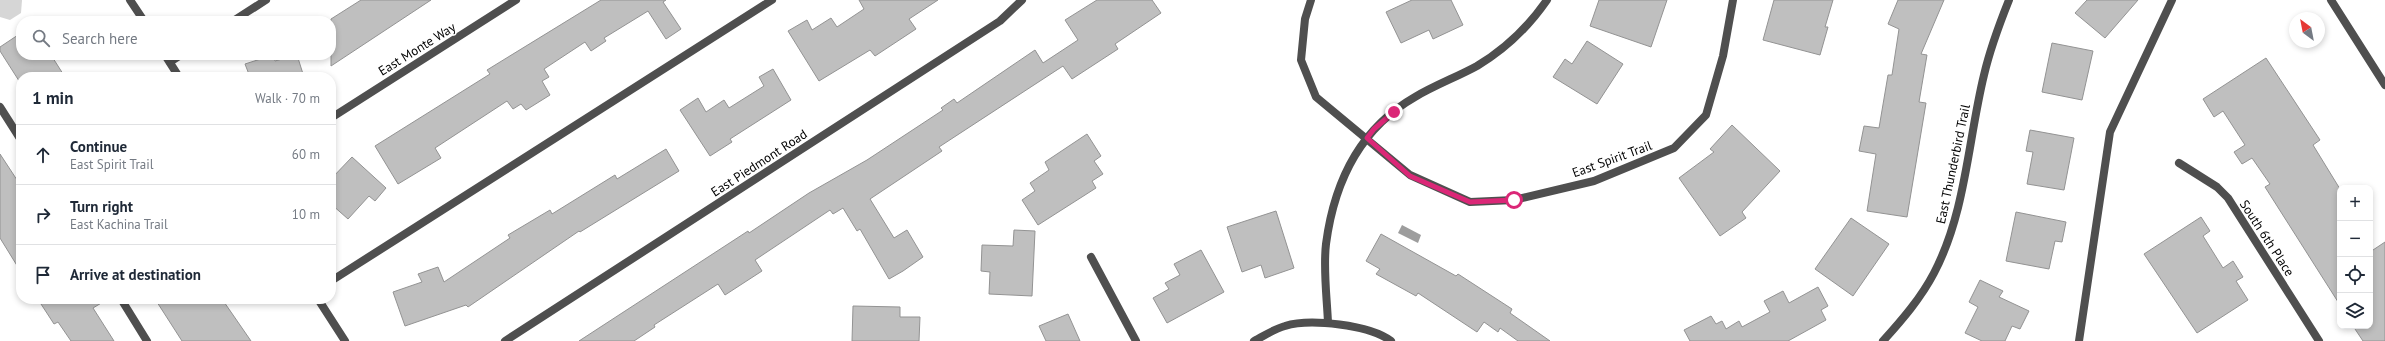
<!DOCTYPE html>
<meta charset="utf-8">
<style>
:root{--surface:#fff;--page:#f2f2f3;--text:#1f2937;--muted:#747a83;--line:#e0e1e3}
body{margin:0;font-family:"PT Sans",sans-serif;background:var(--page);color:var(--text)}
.controls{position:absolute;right:12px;bottom:12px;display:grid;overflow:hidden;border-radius:8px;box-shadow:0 2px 6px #0003}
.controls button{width:36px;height:36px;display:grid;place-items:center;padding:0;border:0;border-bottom:1px solid var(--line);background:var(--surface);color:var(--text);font:20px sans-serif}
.compass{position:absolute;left:2289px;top:12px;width:36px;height:36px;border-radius:50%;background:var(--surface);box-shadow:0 2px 6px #0003;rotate:328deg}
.stop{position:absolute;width:12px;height:12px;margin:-9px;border:3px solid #db2777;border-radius:50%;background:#fff}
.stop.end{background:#db2777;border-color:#fff;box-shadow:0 1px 4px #0008}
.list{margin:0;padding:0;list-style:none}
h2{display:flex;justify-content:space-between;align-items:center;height:52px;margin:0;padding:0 16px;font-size:17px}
h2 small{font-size:13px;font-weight:400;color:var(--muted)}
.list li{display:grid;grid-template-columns:26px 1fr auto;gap:12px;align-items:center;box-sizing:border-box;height:60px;padding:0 16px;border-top:1px solid var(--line)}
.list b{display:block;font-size:15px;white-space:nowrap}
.list p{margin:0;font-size:13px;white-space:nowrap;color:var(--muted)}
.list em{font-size:13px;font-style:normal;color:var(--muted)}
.icon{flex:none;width:22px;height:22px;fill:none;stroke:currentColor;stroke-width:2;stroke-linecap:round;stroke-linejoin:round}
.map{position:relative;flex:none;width:2385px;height:341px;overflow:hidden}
.search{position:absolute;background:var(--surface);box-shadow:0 2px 6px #0003;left:16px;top:16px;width:320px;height:44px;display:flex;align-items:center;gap:10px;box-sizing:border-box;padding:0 14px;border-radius:16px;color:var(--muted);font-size:15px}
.panel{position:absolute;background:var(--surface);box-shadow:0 2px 6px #0003;left:16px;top:72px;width:320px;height:232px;border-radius:16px}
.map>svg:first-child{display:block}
.green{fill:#d6d6d6}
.water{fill:#9d9d9d}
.building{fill:#bfbfbf;stroke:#939393}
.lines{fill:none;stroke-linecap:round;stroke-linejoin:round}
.service{stroke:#4f4f4f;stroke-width:8}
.minor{stroke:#4f4f4f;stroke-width:8}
.tertiary{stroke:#4f4f4f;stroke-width:8}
.route{stroke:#db2777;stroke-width:5}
.labels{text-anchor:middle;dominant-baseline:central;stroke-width:3;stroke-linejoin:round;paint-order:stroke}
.street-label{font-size:13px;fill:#000;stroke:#fff}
</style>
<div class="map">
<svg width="2385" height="341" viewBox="0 0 2385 341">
<rect width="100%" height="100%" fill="#fff"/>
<path class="green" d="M0 0H22L21 13 10 20 0 17Z"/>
<path class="water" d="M1402 225 1421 235 1418 243 1398 233Z"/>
<path class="building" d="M361 0H431L331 66V19Z
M601 0H666L663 2 681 29 666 39 648 11 604 38 606 41 591 51 585 42 544 69 549 77 542 81 550 95 526 110 521 104 513 109 507 101 435 148 441 158 398 184 375 146 490 74 487 70Z
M859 0H938L909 19 916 29 875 56 870 50 819 81 788 31 807 20 812 30 831 18 837 27 864 9Z
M1097 0H1152L1161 13 1115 44 1118 49 1072 79 1063 66 939 147 942 151 870 199 894 238 907 230 923 257 903 271 889 279 860 229 857 231 843 208 833 214 830 210 755 260 762 271 725 295 718 284 654 325 655 327 634 341H579L748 231 749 233 809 193 867 160 943 110 941 108 954 99 957 103 1035 50 1043 63 1078 40 1065 20Z
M1412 0H1451L1463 25 1433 39 1429 30 1401 43 1386 12Z
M1599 0H1667L1651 47 1590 26Z
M1774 0H1833L1825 27H1828L1820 55 1763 40Z
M1898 0H1944L1921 54 1927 55 1919 102 1926 103 1907 217 1867 211 1876 154 1859 151 1864 126 1879 128 1888 75H1892L1899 29 1888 24Z
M2087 0H2138L2105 38 2075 13Z
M21 33V55H51L65 77H21V84L0 51V47Z
M1587 41 1623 64 1597 104 1553 77 1565 59 1572 64Z
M2052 43 2093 51 2082 100 2042 92Z
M273 55 275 61 297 55 304 77H250L245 64Z
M2266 58 2320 140 2313 145 2340 189V305L2265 187 2270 184 2252 158 2242 164 2234 152 2245 145 2223 111 2214 117 2203 99Z
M773 69 791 100 730 139 732 142 710 156 680 110 698 98 706 112 724 100 729 108 764 86 759 77Z
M1732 125 1780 171 1742 212 1746 218 1720 236 1679 178 1714 152 1710 149Z
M2030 130 2074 138 2064 190 2027 184 2033 152 2026 151Z
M1087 134 1101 156 1094 161 1103 174 1092 181 1096 188 1038 225 1022 200 1035 191 1030 183 1049 170 1045 162Z
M666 149 679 171 580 232 579 231 468 307 466 305 405 326 393 292 422 282 418 274 438 267 444 282 510 238 508 235 550 210 552 214 615 175 617 179Z
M0 154 21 186V272L0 238Z
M352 157 386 188 375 201 369 196 348 219 331 204V179Z
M1276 211 1294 268 1265 278 1261 265 1242 272 1227 227Z
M2016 212 2066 222 2062 242 2055 241 2049 269 2006 261Z
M2201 217 2210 231 2203 236 2223 268 2233 261 2243 277 2236 281 2248 300 2197 333 2144 254Z
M1851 218 1889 244 1853 296 1815 269Z
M1014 230 1035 231 1032 296 989 294 990 272 981 271 982 245 1013 246Z
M1381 234 1456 276 1458 274 1512 309 1510 313 1550 341H1518L1500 328 1498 332 1484 322 1477 332 1418 293 1416 296 1376 274 1380 269 1366 261Z
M2385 242V341H2363L2353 326H2370V252Z
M1201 250 1224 292 1167 323 1153 298 1169 289 1165 283 1180 275 1174 264Z
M1980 280 2003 291 1999 297 2029 311 2020 329 2012 326 2005 341H1982L1965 333 1978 307 1969 302Z
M1818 287 1828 306 1821 310 1826 320 1788 341H1690L1684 330 1711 316 1716 324 1722 321 1726 329 1739 321 1742 327 1770 312 1764 301 1783 291 1789 303Z
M49 299H108L93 308 114 341H71L58 322 54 324 41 304Z
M155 299H222L251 341H182Z
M853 306 900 307V317H920L919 341H852Z
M1068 314 1080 341H1046L1039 326Z"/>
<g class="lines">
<path class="service" d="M233 21 266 0
M170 62 181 55
M331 281 772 0
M2079 341 2110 132 2172 0"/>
<path class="minor" d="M1311 0 1305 19 1301 60 1316 97 1410 175 1470 202 1514 200 1594 181 1674 148 1706 115 1723 56 1733 0
M2331 0 2385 85
M0 107 21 140
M331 118 516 0
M2179 163 2217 187 2228 198 2319 341
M1091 257 1136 341
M121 299 147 341
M1328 323C1327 298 1323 269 1326 244 1334 183 1359 129 1415 97 1435 85 1457 77 1477 66 1504 50 1529 26 1547 0
M505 341 1000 21 1022 0"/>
<path class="tertiary" d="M130 0 144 21
M165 55 179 77
M318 299 345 341
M1254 341C1264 336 1274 329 1285 326 1310 318 1370 325 1391 341
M1883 341C1902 320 1921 298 1934 273 1966 212 1968 140 1984 75 1990 49 1999 25 2009 0"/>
</g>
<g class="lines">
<path class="route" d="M1394 112 1374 129 1367 138 1410 176 1470 202 1514 200"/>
</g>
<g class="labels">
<g class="street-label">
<text transform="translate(417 49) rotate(-32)">East Monte Way</text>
<text transform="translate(1612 159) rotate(-20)">East Spirit Trail</text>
<text transform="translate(759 163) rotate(-33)">East Piedmont Road</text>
<text transform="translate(1953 164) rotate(-78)">East Thunderbird Trail</text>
<text transform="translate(2267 238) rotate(57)">South 6th Place</text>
</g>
</g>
</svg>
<div class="controls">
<button>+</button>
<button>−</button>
<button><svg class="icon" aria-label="locate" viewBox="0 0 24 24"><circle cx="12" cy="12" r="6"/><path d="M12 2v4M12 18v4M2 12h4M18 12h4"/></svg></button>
<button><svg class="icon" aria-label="layers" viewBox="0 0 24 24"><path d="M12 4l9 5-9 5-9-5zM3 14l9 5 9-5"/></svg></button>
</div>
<svg class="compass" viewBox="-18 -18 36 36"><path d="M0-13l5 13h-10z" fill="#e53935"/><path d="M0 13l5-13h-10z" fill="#747a83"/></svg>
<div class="stop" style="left:1514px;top:200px"></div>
<div class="stop end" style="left:1394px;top:112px"></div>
<div class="search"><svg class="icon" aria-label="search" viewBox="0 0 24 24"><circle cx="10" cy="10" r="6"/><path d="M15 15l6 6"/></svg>Search here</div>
<section class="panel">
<h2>1 min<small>Walk · 70 m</small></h2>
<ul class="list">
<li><svg class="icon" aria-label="ahead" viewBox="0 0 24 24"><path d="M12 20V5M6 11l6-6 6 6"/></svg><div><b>Continue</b><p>East Spirit Trail</p></div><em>60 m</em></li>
<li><svg class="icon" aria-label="right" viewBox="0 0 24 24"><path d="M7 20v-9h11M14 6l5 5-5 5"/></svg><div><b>Turn right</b><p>East Kachina Trail</p></div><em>10 m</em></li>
<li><svg class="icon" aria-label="arrive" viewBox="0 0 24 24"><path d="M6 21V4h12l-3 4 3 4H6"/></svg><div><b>Arrive at destination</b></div></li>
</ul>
</section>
</div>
